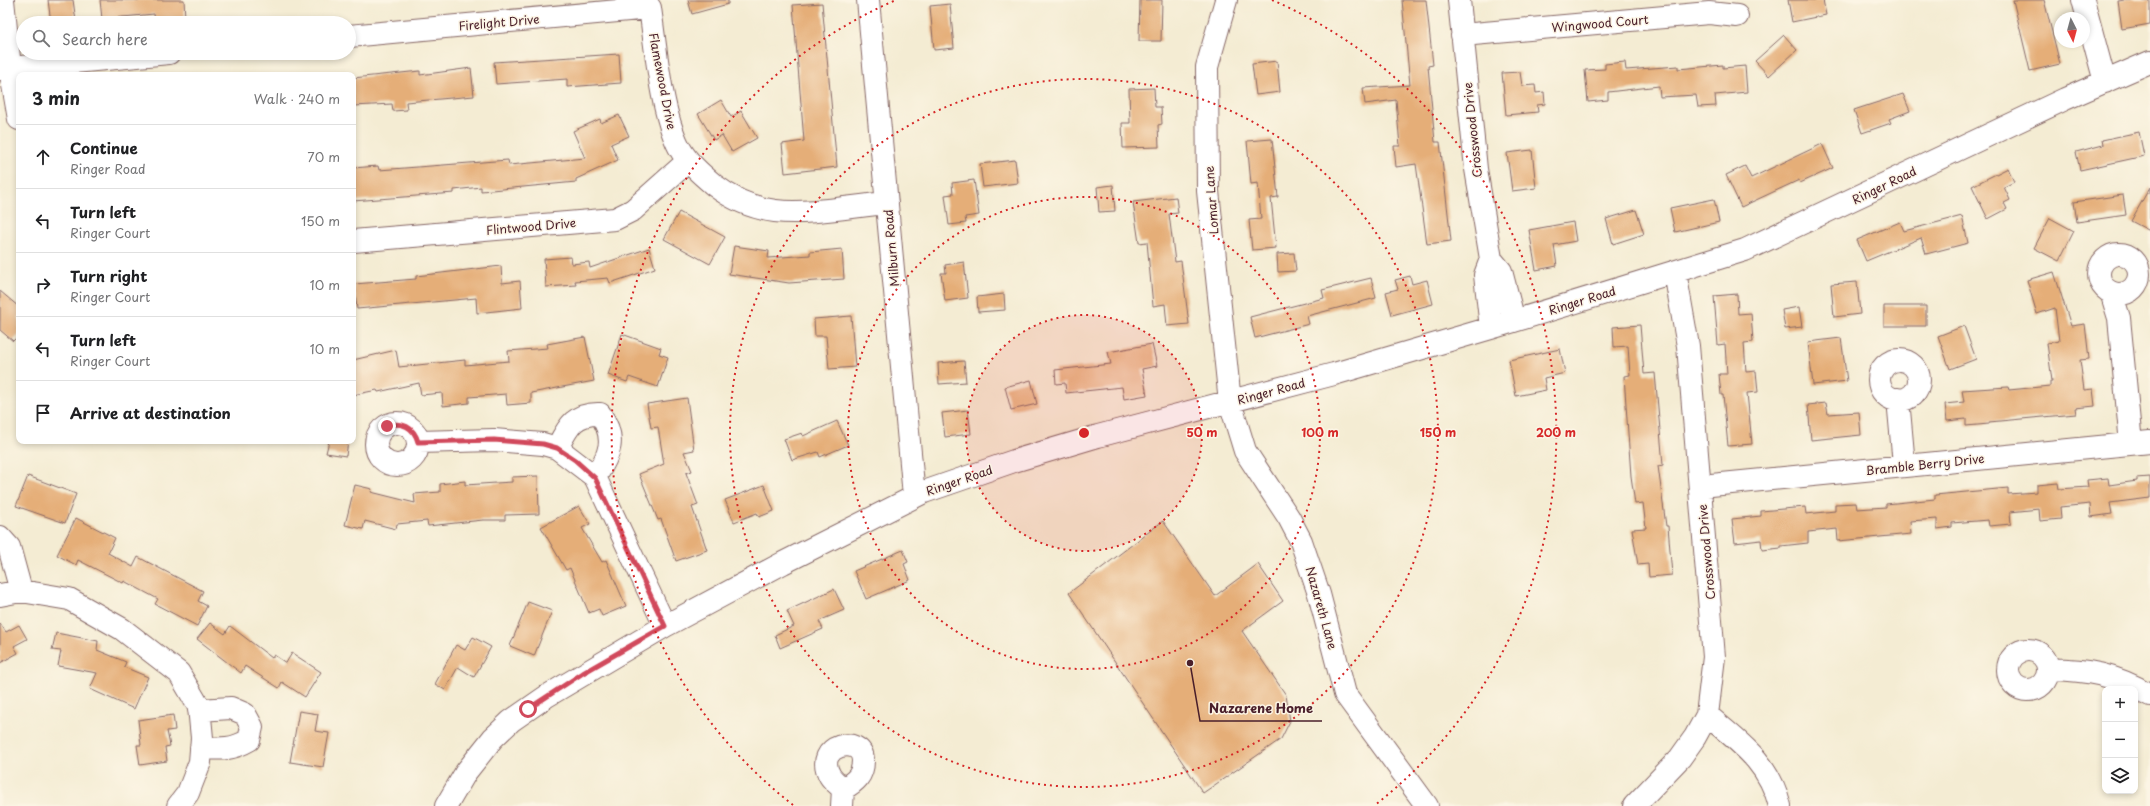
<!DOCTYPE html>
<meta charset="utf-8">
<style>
:root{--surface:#fff;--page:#f2f2f2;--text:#202124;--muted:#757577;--line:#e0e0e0}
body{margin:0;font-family:"Playpen Sans",sans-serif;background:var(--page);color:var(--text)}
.controls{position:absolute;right:12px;bottom:12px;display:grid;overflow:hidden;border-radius:8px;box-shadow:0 2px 6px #0003}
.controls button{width:36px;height:36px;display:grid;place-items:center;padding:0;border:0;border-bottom:1px solid var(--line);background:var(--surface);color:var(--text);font:20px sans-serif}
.compass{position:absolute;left:2054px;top:12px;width:36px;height:36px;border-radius:50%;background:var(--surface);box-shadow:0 2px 6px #0003;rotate:174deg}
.stop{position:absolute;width:12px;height:12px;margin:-9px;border:3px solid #d1495b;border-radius:50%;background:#fff}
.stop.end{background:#d1495b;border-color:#fff;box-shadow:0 1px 4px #0008}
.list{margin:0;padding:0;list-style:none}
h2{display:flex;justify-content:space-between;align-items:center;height:52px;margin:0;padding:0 16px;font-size:17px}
h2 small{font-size:13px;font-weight:400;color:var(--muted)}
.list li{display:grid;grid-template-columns:26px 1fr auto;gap:12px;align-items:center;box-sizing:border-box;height:64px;padding:0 16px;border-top:1px solid var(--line)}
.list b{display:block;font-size:15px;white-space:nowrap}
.list p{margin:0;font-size:13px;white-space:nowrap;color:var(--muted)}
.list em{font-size:13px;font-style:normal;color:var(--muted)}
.icon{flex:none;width:22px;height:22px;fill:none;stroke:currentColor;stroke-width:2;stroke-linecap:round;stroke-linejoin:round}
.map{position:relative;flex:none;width:2150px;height:806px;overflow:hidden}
.search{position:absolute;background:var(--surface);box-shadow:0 2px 6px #0003;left:16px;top:16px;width:340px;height:44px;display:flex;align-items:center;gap:10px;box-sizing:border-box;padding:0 14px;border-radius:22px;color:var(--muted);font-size:15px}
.panel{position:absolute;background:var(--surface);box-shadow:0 2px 6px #0003;left:16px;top:72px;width:340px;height:372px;border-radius:8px}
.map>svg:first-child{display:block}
.building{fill:#e5ae78}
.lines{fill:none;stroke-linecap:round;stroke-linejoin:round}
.minor-casing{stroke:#866766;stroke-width:24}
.minor{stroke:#fff;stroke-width:22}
.route{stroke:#d1495b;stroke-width:5}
.ring{fill:none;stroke:#d62828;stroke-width:2;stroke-dasharray:2 4}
.labels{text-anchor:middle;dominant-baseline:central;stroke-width:3;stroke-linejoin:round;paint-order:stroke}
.street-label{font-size:12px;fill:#4a1f2b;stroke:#fcf5e5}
.centre{fill:#d62828;stroke:#fcf5e5;stroke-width:2}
.ring-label{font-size:12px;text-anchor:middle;font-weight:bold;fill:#d62828;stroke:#fcf5e5;stroke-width:3;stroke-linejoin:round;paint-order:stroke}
.leader{fill:none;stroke:#4a1f2b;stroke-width:1.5}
.callout-dot{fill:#4a1f2b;stroke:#fcf5e5;stroke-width:1.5}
.callout-label{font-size:13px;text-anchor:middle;font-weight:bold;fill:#4a1f2b;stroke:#fcf5e5;stroke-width:3;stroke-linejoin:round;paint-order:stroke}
</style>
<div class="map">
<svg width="2150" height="806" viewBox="0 0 2150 806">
<rect width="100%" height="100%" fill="#fcf5e5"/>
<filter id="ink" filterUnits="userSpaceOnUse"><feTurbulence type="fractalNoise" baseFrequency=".025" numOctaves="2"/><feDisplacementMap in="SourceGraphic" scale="8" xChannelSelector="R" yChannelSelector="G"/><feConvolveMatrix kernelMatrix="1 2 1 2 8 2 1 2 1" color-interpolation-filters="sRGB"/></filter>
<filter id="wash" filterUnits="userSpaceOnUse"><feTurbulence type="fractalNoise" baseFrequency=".012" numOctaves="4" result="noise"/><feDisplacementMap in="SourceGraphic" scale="16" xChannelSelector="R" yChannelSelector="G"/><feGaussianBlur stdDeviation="0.9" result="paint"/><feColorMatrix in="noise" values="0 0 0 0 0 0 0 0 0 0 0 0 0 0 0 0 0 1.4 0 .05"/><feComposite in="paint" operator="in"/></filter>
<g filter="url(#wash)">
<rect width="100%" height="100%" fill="#f4ecd3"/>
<g id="blocks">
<path class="building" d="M48 0H73L76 21 51 23Z
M100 0H184L185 18 155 21 154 14 102 19Z
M688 0H728V4L692 14Z
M1140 0H1162L1161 41H1139Z
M1402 0H1426L1433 65 1428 66 1435 142H1440L1451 241 1427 244 1416 164 1396 167 1394 146H1400L1396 100 1365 104 1363 88 1410 85Z
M1788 0H1823L1826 15 1792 22Z
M2013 0H2044L2060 64 2030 71Z
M2125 0H2150V24L2122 29 2118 1Z
M822 3 837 167 785 173 782 144 804 141 793 5Z
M950 4 954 48 934 50 930 6Z
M1784 35 1797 50 1769 76 1755 61Z
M619 54 621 83 567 87V79L496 84 494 62Z
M1277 61 1280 92 1256 95 1252 64Z
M1625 62 1626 70 1678 66V69L1723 65V68L1745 66 1747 92 1715 95 1716 106 1698 107 1696 95 1660 97 1659 86 1608 92V100L1588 102 1585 70 1605 69V64Z
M471 68 474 96 406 102 407 110 393 111 392 104 353 106V78L420 71V75Z
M1520 72 1522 86 1535 85 1536 93 1544 92 1545 104 1537 105 1538 112 1506 115 1502 73Z
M1154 88 1155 107H1161L1162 124 1158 125 1159 147 1123 148 1122 123H1130L1129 89Z
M1903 94 1910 111 1889 119 1891 123 1862 133 1854 110Z
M721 100 731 117 741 111 757 138 732 152 722 135 714 140 698 114Z
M619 115 629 136 611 144 618 160 576 179V182L481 191V187L454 190V193L353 201V168L378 166 379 170 508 160 509 165 585 158 573 131 600 119 601 123Z
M2139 132 2144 156 2080 170 2076 152 2103 145 2102 140Z
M1272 139 1278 197 1271 198 1276 248 1252 250 1249 220 1261 219 1258 183 1251 184 1247 141Z
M1822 144 1833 168 1800 183 1799 180 1741 207 1726 175 1745 166 1751 178Z
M1532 150 1536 188 1512 191 1507 153Z
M1015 160 1018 183 983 187 980 164Z
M2008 168 2014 182 2004 187 2010 200 2004 203 2007 209 1988 219 1972 186Z
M974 180 979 215 965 217 966 223 949 225 945 195 953 194 952 183Z
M1113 185 1115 211 1099 212 1097 187Z
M2150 187V231L2131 221Z
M2123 195 2126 215 2077 222 2074 202Z
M1176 197 1178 213 1169 214 1175 262 1181 261 1189 324 1167 326 1165 304 1153 306 1147 242 1139 243 1133 202Z
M1714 199 1719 222 1675 232 1670 208Z
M1636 210 1644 234 1613 244 1606 219Z
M679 212 725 237 710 264 664 239Z
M1962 216 1968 243 1926 254 1921 238 1866 261 1857 240 1900 222 1904 231Z
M2050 218 2074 231 2059 261 2034 248Z
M1573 222 1576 241 1554 245 1557 266 1536 270 1529 230Z
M734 246 769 251 768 258 810 255V252L842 249 844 279 789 283 729 274Z
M649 248 655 268 610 283 608 278 575 281 576 285 546 287 544 259 571 257 572 264 589 262 590 268Z
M1294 253 1296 271 1278 272 1277 254Z
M964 262 968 298 945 301 941 273H946L945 265Z
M501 266 502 283 520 281 522 308 477 313 476 298 357 309 354 284 416 279V276Z
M2054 272 2071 326 2085 324 2089 359 2080 360 2084 390 2093 389 2095 406 2075 408 2076 414 1989 422V424L1966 426V419L1947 421 1945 404 1964 402 1962 390 2008 387 2009 390 2050 386V381H2052L2047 343 2059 341 2055 308 2037 314 2027 280Z
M1410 276 1412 284 1427 280 1433 304 1392 315 1386 292 1398 289 1395 280Z
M1371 278 1376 298 1307 316 1309 324 1255 338 1250 317 1324 298 1322 290Z
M1857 282 1860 314 1834 317 1831 284Z
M0 291 19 307V335L13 341 0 330Z
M1004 294 1005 310 978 312 977 297Z
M1737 294 1738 314 1751 313 1753 342 1744 343 1746 372 1756 371 1758 392 1747 393 1752 444 1728 446 1723 395H1721L1719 374H1727L1725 344 1718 345 1714 296Z
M1884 306H1926V326H1884Z
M1799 307 1802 327 1785 329 1782 310Z
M851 316 855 367 829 369 826 336H815L814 319Z
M1640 325 1644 374 1655 373 1663 465 1658 466 1666 526H1668L1672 575 1649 577 1648 564 1638 565 1632 529 1646 528 1643 503 1635 504 1631 476 1624 376 1630 375 1628 346 1614 347 1613 327Z
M1964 326 1976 359 1950 369 1938 336Z
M622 334 661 348 659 354 668 357 658 387 629 377 627 382 608 375Z
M585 337 594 381 531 393V403L507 405 506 394 469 397V403L443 406 442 393 421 395 419 383 378 392 377 390 353 395V360L396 350 399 367 465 360V365L509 361 508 351 548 348 547 344Z
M1841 338 1847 381 1813 385 1808 342Z
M1152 344 1157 366 1142 369 1147 395 1124 399 1122 387 1066 393 1065 383 1056 384 1055 370 1111 364 1108 352Z
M1560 349 1565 373 1544 378 1546 390 1516 396 1509 360Z
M964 361 966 382 939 384 938 363Z
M1031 380 1037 404 1011 410 1005 387Z
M687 398 694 450 684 452 692 471 686 473 698 505 692 507 707 550 676 561 661 519 658 520 639 474 664 464 658 427 651 428 647 404Z
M1826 403 1828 414 1859 412 1861 435 1811 440 1808 405Z
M968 410 971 434 945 437 942 413Z
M837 421 848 445 820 457 818 452 792 460 784 439 802 433 803 436Z
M329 441H348L346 456 326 453Z
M28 476 76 494 65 523 16 506Z
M538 476 539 514 505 515V520H483L428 526 427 521 397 524 396 529 365 521 363 529 345 525 355 485 372 489 371 492 415 503 414 494 440 492V484L465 481V485L512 482V477Z
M2150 477V498L2110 503 2112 514 2091 517 2090 504 2060 507 2061 519 2040 521 2039 509 2010 512 2011 524 1989 526 1988 520 1952 523V527L1937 529V519L1910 521 1911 534 1838 541 1837 529 1808 532V543L1781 546V548L1762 550 1761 540 1735 543 1732 519 1761 516V511L1805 507 1806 514 1835 511V504L1856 503 1857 509 1886 507V504L1935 499V495L2008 488V494L2037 492V485L2058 483 2059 489 2088 487 2087 480 2108 478 2109 485 2137 481V478Z
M764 485 774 511 759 517 757 513 734 522 725 500Z
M579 506 590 524 582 528 602 562 606 560 626 606 602 616 599 609 589 613 570 568 566 570 541 527Z
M76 518 115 538 108 553 133 567 138 557 203 591 198 601 207 606 197 626 155 604 158 599 124 581 123 583 78 560 76 565 57 555Z
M1163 521 1215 596 1258 564 1283 601 1242 631 1286 695 1290 721 1281 739 1203 793 1069 593Z
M903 550 908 562 904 564 910 580 866 599 854 571Z
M834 589 844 610 819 621 823 629 780 648 775 635 794 626 787 611Z
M528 602 552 611 534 656 510 646Z
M0 623 6 632 19 625 27 639 14 646 18 653 0 663Z
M210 623 225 634 230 626 272 658 274 655 286 663 292 653 321 672 305 697 282 682 279 688 245 666 241 673 197 639Z
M56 633 98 641 97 650 126 662 124 667 148 677 134 709 90 689 97 673 58 666 61 651 52 650Z
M473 637 491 647 474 677 458 667 445 690 435 684 456 645 465 650Z
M299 711 318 714 315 731 329 733 323 767 290 762Z
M173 715 175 730 167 731 170 746 165 747 167 761 140 765 137 745H141L138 720Z"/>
</g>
</g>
<g filter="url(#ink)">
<use href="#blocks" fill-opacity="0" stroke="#866766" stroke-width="1"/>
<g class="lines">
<defs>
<path id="minor" d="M3 0 10 68 19 119
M645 0 650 8C656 49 661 112 679 147 687 162 701 174 714 185 732 199 752 208 775 211 808 215 853 206 887 203
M868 0 914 496
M1226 0 1207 67 1208 191 1230 402 1245 451 1289 518 1301 541 1319 594 1345 694 1427 806
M1459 0 1476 169 1491 259 1485 275 1491 328
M2083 0 2105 82
M1462 35 1709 13 1737 16
M349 36 650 8
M0 69 169 53
M353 241 615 219 633 210 688 161
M2099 274a20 20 0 1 1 40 0a20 20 0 1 1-40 0Z
M1491 259 1501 271 1514 321
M2111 292 2119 318 2131 444
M1879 380a20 20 0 1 1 40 0a20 20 0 1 1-40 0Z
M1898 399 1904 465
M376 444a21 21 0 1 1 42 0a21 21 0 1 1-42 0Z
M418 442 494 440 543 444 557 448 595 477 665 626
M557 448C568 427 574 413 600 414 617 438 610 455 595 477
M1701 486 2150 442
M0 537 9 547 21 591
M0 595 21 591 69 599 122 629 179 673 199 707 202 738 200 762 188 793 178 806
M2008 670a20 20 0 1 1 40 0a20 20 0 1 1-40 0Z
M2048 669C2089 670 2114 674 2150 695
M199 710 231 708 245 714 252 727 249 740C232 750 221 749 201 748
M1707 715C1740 743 1769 762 1780 806
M446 806 466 772 493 738 511 721 547 696 665 626 783 563 924 492 1014 461 1098 436 1334 374 1491 328 1745 250 2065 99 2150 62
M842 806 843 789C839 785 833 781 830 776 812 745 863 733 863 761 863 776 855 782 843 789
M1634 806 1680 758 1695 737 1707 715 1714 657 1688 346 1675 272"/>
</defs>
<use href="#minor" class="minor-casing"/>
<use href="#minor" class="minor"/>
</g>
</g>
<g class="lines" filter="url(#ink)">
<path class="route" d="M387 426C402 421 414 427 418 442L494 440 543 444 557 448 575 460 595 478 665 626 583 673 528 709"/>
</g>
<circle cx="1084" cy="433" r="118" fill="#d62828" fill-opacity=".12"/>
<g class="ring">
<circle cx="1084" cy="433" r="118"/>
<circle cx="1084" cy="433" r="236"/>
<circle cx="1084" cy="433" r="354"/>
<path d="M793 805A472 472 0 0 1 896 0M1272 0A472 472 0 0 1 1375 805"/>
</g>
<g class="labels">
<g class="street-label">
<text transform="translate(499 22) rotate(-5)">Firelight Drive</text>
<text transform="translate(1600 23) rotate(-5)">Wingwood Court</text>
<text transform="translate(663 81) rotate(79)">Flamewood Drive</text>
<text transform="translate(1472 130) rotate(-96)">Crosswood Drive</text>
<text transform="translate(1884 185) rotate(-26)">Ringer Road</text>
<text transform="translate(1211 200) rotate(-94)">Lomar Lane</text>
<text transform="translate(531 226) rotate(-5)">Flintwood Drive</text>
<text transform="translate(891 248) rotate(-95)">Milburn Road</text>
<text transform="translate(1582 300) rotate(-17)">Ringer Road</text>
<text transform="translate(1271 391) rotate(-15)">Ringer Road</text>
<text transform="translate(1925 464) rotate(-6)">Bramble Berry Drive</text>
<text transform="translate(959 480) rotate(-19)">Ringer Road</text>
<text transform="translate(1706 552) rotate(-95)">Crosswood Drive</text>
<text transform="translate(1322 608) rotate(74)">Nazareth Lane</text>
</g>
</g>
<circle cx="1084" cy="433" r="6" class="centre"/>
<g class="ring-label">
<text x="1202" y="437">50 m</text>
<text x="1320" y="437">100 m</text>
<text x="1438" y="437">150 m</text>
<text x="1556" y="437">200 m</text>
</g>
<path class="leader" d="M1190 663L1200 721H1322"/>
<circle class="callout-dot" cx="1190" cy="663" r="4"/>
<g class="callout-label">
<text x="1261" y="713">Nazarene Home</text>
</g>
</svg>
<div class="controls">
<button>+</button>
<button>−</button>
<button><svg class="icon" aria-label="layers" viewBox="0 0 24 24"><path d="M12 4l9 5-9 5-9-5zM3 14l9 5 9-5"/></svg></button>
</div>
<svg class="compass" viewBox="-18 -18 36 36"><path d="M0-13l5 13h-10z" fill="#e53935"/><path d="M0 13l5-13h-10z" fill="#757577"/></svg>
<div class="stop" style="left:528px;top:709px"></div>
<div class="stop end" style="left:387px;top:426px"></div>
<div class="search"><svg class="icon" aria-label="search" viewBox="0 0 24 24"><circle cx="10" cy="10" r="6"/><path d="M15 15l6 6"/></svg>Search here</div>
<section class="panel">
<h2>3 min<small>Walk · 240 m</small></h2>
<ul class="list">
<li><svg class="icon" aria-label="ahead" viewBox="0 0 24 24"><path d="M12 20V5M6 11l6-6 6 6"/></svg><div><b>Continue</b><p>Ringer Road</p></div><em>70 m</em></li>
<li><svg class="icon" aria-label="left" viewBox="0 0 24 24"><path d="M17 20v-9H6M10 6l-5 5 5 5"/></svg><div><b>Turn left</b><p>Ringer Court</p></div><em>150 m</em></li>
<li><svg class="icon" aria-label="right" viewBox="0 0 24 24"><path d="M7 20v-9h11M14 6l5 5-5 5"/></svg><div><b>Turn right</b><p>Ringer Court</p></div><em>10 m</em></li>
<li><svg class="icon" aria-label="left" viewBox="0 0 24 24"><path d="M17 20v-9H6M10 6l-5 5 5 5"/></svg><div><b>Turn left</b><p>Ringer Court</p></div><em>10 m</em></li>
<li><svg class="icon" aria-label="arrive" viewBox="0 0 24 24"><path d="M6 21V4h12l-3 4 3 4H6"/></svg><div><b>Arrive at destination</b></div></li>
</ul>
</section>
</div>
